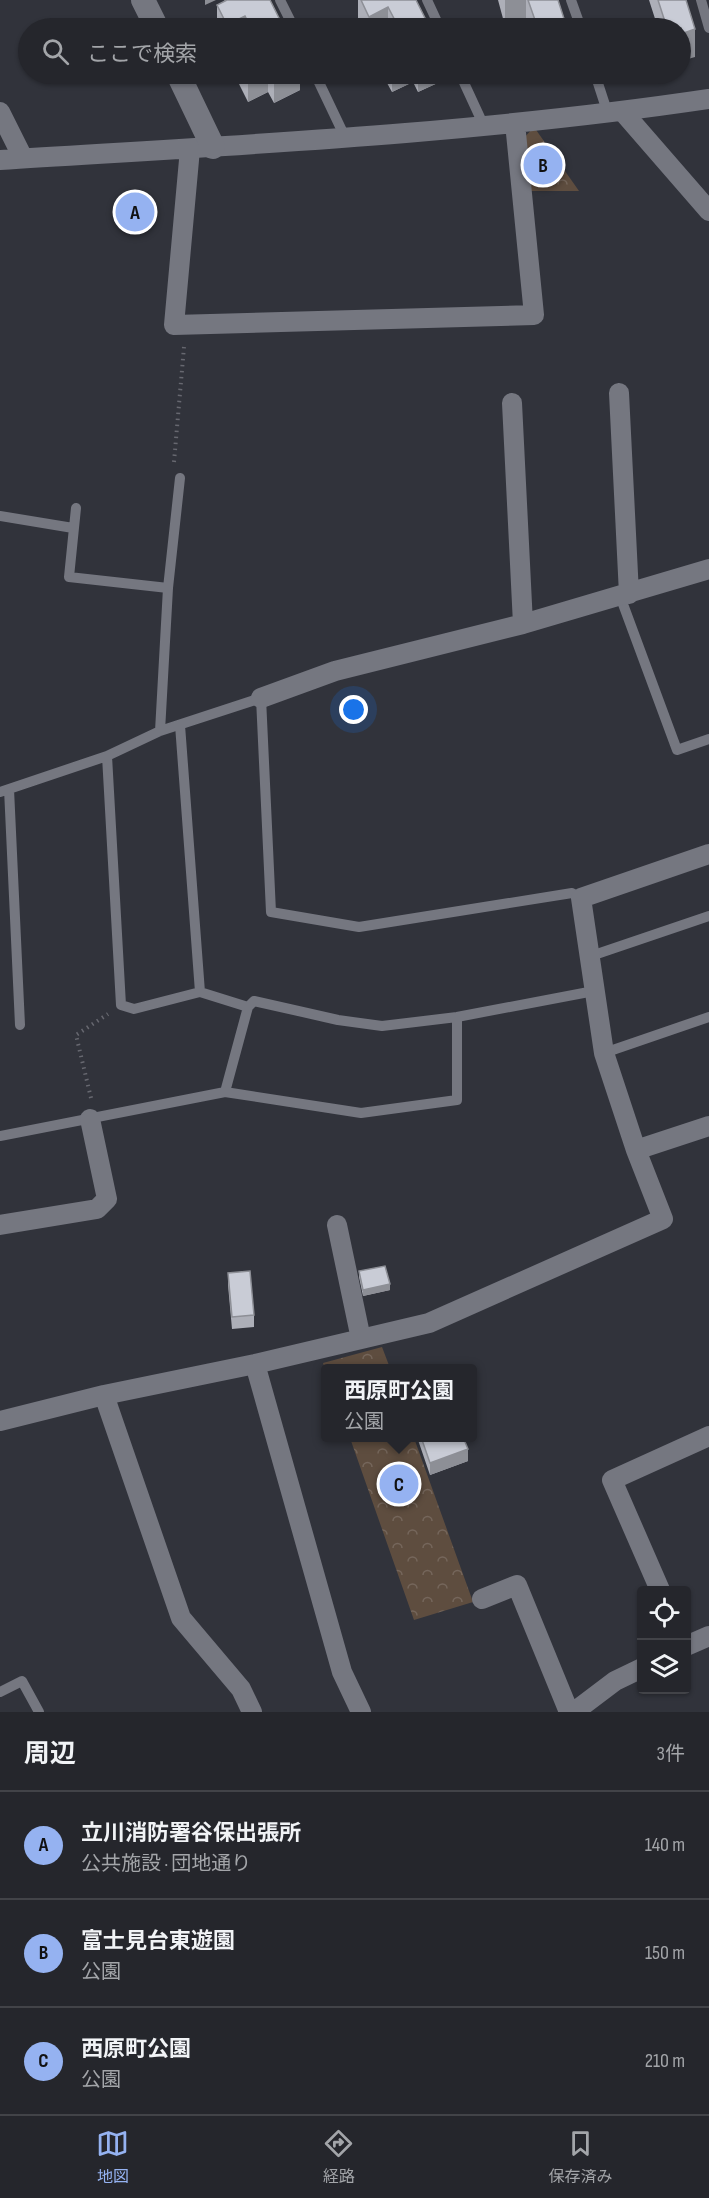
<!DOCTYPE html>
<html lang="ja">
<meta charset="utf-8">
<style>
:root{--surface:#25262c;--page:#2d2e34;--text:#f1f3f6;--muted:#a3a5a9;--line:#424348;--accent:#95b2f1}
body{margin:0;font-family:"Sofia Sans Condensed","Noto Sans JP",sans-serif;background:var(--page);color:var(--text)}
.controls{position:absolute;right:18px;bottom:18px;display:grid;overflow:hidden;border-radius:6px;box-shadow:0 2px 4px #0004}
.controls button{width:54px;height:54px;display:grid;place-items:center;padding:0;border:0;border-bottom:2px solid var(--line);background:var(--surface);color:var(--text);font:30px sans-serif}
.you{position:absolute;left:354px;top:710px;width:21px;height:21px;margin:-15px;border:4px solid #fff;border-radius:50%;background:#1a73e8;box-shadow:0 0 0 9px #1a73e833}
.badge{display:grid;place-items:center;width:39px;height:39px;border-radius:50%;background:var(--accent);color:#111;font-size:20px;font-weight:700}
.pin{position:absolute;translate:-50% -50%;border:3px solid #fff;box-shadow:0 2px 6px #0006}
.popup{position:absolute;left:321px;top:1364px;width:156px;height:78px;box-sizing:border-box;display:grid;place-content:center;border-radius:6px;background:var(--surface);filter:drop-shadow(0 2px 4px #0005);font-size:20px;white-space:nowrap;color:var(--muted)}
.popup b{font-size:22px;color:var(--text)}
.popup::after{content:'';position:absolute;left:50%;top:100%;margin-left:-12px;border:12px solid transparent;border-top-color:var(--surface)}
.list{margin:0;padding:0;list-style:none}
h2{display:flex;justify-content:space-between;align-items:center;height:78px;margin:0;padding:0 24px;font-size:26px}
h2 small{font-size:20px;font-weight:400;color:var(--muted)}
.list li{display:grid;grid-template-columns:39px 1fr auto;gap:18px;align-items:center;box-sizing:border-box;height:108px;padding:0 24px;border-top:2px solid var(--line)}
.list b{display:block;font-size:22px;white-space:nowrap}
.list p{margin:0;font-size:20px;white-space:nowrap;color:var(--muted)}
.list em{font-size:20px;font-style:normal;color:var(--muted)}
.icon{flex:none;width:33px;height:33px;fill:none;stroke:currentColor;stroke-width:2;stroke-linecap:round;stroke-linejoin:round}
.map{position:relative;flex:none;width:709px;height:1712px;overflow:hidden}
.search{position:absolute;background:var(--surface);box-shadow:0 2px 4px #0004;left:18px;right:18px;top:18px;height:66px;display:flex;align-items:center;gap:15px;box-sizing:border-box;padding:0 21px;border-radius:33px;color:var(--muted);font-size:22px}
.sheet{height:402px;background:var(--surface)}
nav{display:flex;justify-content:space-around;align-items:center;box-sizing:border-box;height:84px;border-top:2px solid var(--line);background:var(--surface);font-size:16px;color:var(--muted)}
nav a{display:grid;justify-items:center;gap:3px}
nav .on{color:var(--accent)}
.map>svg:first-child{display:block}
.park{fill:url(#park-crowns)}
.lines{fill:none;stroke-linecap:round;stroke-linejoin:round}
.path{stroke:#676870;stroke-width:4;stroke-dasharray:1.5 4.5;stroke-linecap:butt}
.service{stroke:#757780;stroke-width:10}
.minor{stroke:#757780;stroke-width:20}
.tertiary{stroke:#757780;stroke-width:24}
.wall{fill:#adafb8}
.shaded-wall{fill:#8d8f96}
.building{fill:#c9ccd6;stroke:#8d8f96;stroke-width:1.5}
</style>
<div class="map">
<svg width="709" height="1712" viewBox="0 0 709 1712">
<defs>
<pattern id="park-crowns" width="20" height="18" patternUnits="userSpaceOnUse" patternTransform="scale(1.5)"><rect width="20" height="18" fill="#5e4d3f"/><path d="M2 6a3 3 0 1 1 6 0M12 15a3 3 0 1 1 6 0" fill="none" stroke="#75665b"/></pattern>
</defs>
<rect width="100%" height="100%" fill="#31333b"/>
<path class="park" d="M534 127 579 191H529L523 139Z
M382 1347 390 1368 325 1369 323 1363Z
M350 1438H414L473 1602 414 1620Z"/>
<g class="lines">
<path class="path" d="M174 462 184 347
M91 1098 76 1035 108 1014"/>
<path class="service" d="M280 0 294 28
M427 0 440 28
M571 0 581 28
M701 0 709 28
M315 74 345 137
M460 74 484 126
M595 74 608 114
M76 508 69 577 168 588
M0 516 73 528
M620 596 677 750 709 739
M180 725 200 992
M160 731 168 588 180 478
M107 756 121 1005 134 1009 200 992 248 1007 254 1001 338 1020 382 1026 457 1017 594 991
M9 789 20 1025
M0 792 107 756 160 731 261 698 271 912 359 927 572 893 581 898
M591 956 709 916
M604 1053 709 1017
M225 1092 248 1007
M0 1136 225 1092 361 1113 457 1100V1017
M0 1692 22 1681 39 1712"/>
<path class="minor" d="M0 112 23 158
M623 112 709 211
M190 149 174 325 534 315 515 123
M0 160C237 145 474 134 709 99
M619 393 629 594
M512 403 523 624
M261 698 335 671 523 624 709 569
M636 1150 709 1126
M0 1225 97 1209 107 1199 90 1119
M337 1225 361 1339
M255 1364 342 1672 361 1712
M104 1395 181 1618 241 1689 252 1712
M0 1421 104 1395 255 1364 429 1323 663 1219 636 1150 604 1053 581 898 709 854
M660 1590 612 1480 709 1436
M482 1599 517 1585 569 1712
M686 1646 709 1636
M574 1712 615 1681 642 1668"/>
<path class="tertiary" d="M143 0 157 28
M178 74 213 147"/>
</g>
<path class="wall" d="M224 0H270L284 28H217V5L225 1Z
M358 0H416L430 28H361L358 23Z
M498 0H558L567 28H513V26L527 22 526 19 505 26Z
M649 0H686L695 57 681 28H658Z
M237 74H300V90L274 103 268 92 248 102 237 80Z
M382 74H442V81L418 92 413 82 392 92Z
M359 1271 390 1290 363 1296 359 1277Z
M228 1273 254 1315V1327L232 1329 228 1285Z
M417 1437H463L468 1461 430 1475Z"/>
<path class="shaded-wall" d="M205 0H216L205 5Z
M505 0H526V19L505 26Z
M388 7V28H369V17Z
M245 16V28H227V25Z
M695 29V57L681 61V34Z
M248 74H268V92L248 102Z
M277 74H300V90L274 103V75Z
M392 74H413V82L392 92Z
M418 74H442V81L418 92Z
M547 74H569L547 80Z
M390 1284V1290L363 1296V1290Z
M468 1449V1461L430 1475V1463Z"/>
<path class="building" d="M227 0H270L284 28H251L245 16 227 25 217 5Z
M361 0H416L430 28H399L388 7 369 17Z
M528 0H558L567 28H514L513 26 535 20Z
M658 0H686L695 29 681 34V28H667Z
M385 1266 390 1284 363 1290 359 1271Z
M250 1271 254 1315 232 1317 228 1273Z
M421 1437H463L468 1449 430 1463Z"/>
</svg>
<div class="controls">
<button><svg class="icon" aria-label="locate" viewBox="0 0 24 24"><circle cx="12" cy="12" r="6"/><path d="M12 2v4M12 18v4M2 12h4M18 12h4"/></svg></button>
<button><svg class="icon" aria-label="layers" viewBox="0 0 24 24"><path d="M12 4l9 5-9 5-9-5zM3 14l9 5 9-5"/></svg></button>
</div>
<div class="you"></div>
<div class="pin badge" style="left:135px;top:212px">A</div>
<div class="pin badge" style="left:543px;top:165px">B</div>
<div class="pin badge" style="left:399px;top:1484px">C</div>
<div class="popup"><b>西原町公園</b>公園</div>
<div class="search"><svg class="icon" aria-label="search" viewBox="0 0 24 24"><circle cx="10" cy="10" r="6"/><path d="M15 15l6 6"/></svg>ここで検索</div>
</div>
<section class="sheet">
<h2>周辺<small>3件</small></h2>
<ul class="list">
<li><span class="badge">A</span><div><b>立川消防署谷保出張所</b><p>公共施設 · 団地通り</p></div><em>140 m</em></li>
<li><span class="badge">B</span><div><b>富士見台東遊園</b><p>公園</p></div><em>150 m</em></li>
<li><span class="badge">C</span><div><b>西原町公園</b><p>公園</p></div><em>210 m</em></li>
</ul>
</section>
<nav>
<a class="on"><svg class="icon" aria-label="map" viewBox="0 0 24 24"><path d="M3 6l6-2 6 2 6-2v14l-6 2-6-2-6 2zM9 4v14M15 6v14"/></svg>地図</a>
<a><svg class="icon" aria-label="directions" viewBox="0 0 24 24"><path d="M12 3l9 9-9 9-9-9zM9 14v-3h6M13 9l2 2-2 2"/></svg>経路</a>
<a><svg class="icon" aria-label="saved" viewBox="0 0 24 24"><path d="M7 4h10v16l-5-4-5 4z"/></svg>保存済み</a>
</nav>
